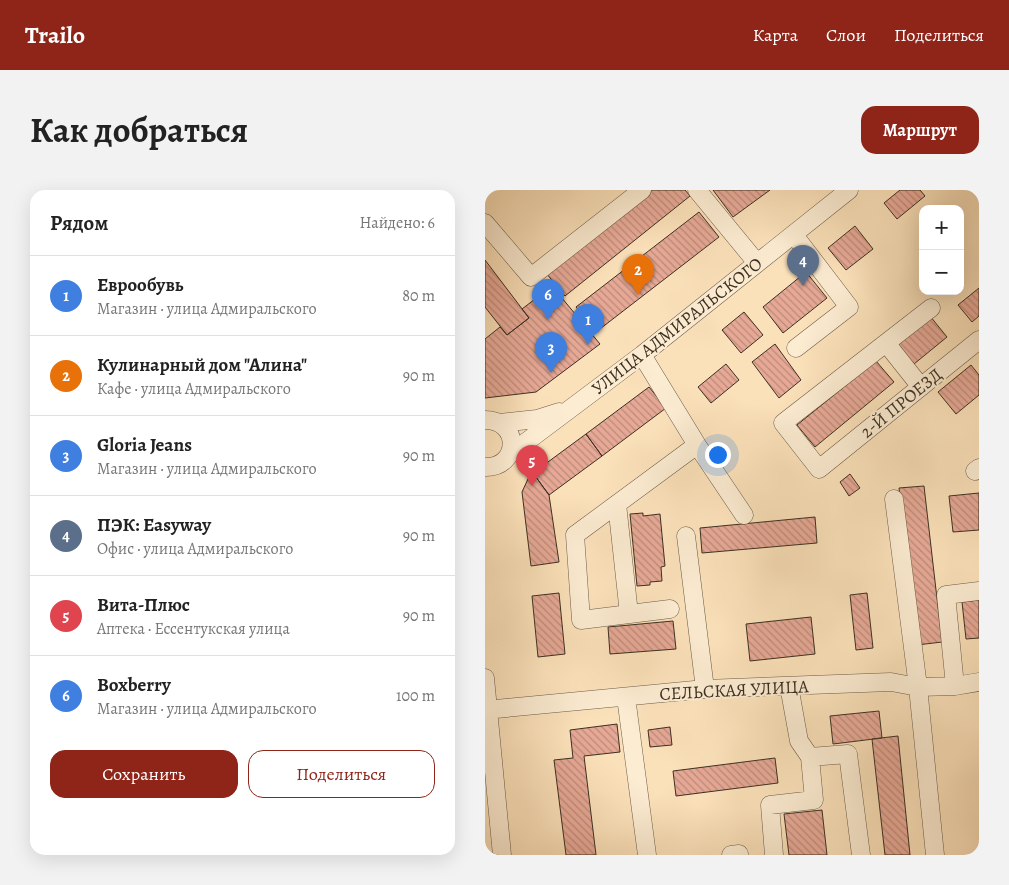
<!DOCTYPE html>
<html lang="ru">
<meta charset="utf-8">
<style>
:root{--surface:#fff;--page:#f2f2f2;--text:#222;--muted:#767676;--line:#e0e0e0;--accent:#8f2418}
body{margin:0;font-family:Alegreya,serif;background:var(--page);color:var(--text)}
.controls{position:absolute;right:15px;top:15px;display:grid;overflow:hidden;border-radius:10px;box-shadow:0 5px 20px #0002}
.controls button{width:45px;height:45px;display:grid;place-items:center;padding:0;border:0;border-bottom:1px solid var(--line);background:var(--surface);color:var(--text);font:25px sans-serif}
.you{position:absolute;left:232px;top:264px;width:18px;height:18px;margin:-12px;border:4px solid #fff;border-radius:50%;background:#1a73e8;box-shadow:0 0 0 8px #1a73e833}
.badge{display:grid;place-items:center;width:32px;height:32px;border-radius:50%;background:var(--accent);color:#fff;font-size:16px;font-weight:700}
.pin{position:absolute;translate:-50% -41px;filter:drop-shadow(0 1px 2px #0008)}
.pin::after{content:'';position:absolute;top:26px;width:18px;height:15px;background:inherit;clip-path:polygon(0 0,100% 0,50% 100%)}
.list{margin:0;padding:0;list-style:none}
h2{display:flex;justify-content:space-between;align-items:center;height:65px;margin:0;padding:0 20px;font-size:21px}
h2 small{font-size:16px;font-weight:400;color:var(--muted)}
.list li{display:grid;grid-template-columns:32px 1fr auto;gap:15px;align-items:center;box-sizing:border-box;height:80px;padding:0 20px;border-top:1px solid var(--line)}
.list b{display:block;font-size:19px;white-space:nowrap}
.list p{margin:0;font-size:16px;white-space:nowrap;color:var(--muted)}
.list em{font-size:16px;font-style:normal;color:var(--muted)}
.actions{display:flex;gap:10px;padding:15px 20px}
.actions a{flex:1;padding:11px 0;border:1px solid var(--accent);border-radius:15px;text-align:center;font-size:18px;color:var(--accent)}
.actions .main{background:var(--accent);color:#fff}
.map{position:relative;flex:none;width:494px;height:665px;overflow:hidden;border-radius:15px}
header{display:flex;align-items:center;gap:30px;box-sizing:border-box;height:70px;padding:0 25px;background:var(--accent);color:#fff}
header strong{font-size:24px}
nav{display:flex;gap:28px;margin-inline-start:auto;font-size:18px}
.intro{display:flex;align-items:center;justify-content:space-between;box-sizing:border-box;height:120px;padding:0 30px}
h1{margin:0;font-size:35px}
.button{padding:12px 22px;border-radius:15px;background:var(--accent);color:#fff;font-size:18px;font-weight:700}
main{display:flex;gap:30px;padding:0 30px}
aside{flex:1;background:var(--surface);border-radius:15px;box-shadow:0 5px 20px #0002}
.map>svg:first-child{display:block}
.building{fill:url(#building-back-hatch);stroke:#3c3023}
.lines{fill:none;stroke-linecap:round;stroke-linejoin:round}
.minor-casing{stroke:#6c5c49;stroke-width:19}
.minor{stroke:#fcecd2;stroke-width:18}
.labels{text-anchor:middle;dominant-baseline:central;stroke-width:4;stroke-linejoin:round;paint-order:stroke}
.street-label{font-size:18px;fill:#3c3023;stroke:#fcecd2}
</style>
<header>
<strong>Trailo</strong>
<nav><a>Карта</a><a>Слои</a><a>Поделиться</a></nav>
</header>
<div class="intro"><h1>Как добраться</h1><a class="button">Маршрут</a></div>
<main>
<aside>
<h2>Рядом<small>Найдено: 6</small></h2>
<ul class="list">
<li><span class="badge" style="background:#3f7fe0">1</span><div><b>Еврообувь</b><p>Магазин · улица Адмиральского</p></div><em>80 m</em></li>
<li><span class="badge" style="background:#e8710a">2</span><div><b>Кулинарный дом &quot;Алина&quot;</b><p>Кафе · улица Адмиральского</p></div><em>90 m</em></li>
<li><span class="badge" style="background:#3f7fe0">3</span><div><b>Gloria Jeans</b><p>Магазин · улица Адмиральского</p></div><em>90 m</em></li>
<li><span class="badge" style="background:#5c6f8a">4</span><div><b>ПЭК: Easyway</b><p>Офис · улица Адмиральского</p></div><em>90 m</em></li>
<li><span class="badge" style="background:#e0444e">5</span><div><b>Вита-Плюс</b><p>Аптека · Ессентукская улица</p></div><em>90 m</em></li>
<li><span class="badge" style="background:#3f7fe0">6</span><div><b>Boxberry</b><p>Магазин · улица Адмиральского</p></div><em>100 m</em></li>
</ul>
<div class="actions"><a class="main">Сохранить</a><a>Поделиться</a></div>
</aside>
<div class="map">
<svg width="494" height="665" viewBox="0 0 494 665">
<defs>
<pattern id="building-back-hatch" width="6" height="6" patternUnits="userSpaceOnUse" patternTransform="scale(1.25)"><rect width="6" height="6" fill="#e7a996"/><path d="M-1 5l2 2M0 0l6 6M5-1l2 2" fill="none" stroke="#bc8a7a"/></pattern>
</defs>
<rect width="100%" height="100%" fill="#fbe1ba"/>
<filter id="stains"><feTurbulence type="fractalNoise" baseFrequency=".004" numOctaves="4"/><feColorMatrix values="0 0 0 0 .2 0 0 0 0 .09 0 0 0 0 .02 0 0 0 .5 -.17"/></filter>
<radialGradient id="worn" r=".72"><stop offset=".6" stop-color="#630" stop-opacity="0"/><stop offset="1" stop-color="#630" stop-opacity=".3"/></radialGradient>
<path class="building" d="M165 0H200L205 6 80 106 61 83Z
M228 0H285L248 27Z
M415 0H435L440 6 412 29 399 13Z
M214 22 234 47 111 142 91 117Z
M370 36 388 59 361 80 343 58Z
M0 70 44 128 22 145 0 117Z
M321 82 342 108 298 143 278 117Z
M67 96 115 154 51 202 0 208V149L15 137 22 145 44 128 37 119Z
M494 98V126L487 132 473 115Z
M259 122 278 145 256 163 237 140Z
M445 126 462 147 429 174 412 154Z
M290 154 316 190 294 208 267 172Z
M391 171 409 192 330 257 312 235Z
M241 174 254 190 226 213 213 197Z
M486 175 494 185V205L471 224 453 202Z
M164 197 181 218 117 266 101 244Z
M101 244 117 266 64 305 48 283Z
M48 283 64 305 74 372 46 376 37 302 43 289Z
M365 284 375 298 364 306 355 292Z
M439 296 457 452 432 455 414 298Z
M494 303V340L468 342 464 306Z
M158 323V326L175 324 180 376 176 377 177 391 165 392V395L152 396 145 324Z
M330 327 332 353 217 363 215 338Z
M74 403 80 464 53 467 47 406Z
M382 403 388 458 371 460 365 405Z
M494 410V448L481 449 477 412Z
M326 427 330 464 265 471 261 434Z
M188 431 191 459 125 464 123 437Z
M394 521 397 548 348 554 345 526Z
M132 534 135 562 99 566 111 665H81L69 570 88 568 85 540Z
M185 537 187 555 165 557 163 540Z
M413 546 425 665H400L387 549Z
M290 568 293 593 191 606 188 581Z
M337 620 342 665H304L299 624Z"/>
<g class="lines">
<defs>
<path id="minor" d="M212 0 272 73
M0 33 46 87 157 0
M309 45 364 117 311 158
M446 118 298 233 334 279 494 150
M401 153 436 197
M157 165 212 255 90 345 96 430 185 419
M0 230C36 230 35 278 0 277
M15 233 52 229 74 222
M212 255 259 325
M25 264 157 165 364 0
M490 281 494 278
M409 309 433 497 450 665
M132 314 144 424
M201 346 220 499
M0 488 17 665
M470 496 461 405 494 401
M141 507 162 665
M0 520 220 499 406 492 433 497 470 496 494 492
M325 567 363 564 376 665
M246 665 254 664
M289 665 285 615 329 610 325 567 314 551 304 496"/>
</defs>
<use href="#minor" class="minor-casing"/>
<use href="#minor" class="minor"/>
</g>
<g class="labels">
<g class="street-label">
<text transform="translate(192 136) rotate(-38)">УЛИЦА АДМИРАЛЬСКОГО</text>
<text transform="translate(416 213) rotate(-39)">2-Й ПРОЕЗД</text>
<text transform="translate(249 500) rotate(-3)">СЕЛЬСКАЯ УЛИЦА</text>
</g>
</g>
<rect width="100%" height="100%" filter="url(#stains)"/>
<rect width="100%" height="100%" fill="url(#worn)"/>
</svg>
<div class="controls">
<button>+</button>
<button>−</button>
</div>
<div class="you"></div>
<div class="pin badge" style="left:103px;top:155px;background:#3f7fe0">1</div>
<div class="pin badge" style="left:153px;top:105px;background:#e8710a">2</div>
<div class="pin badge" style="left:66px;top:183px;background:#3f7fe0">3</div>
<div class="pin badge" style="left:318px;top:96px;background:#5c6f8a">4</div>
<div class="pin badge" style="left:47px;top:296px;background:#e0444e">5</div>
<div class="pin badge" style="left:63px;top:130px;background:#3f7fe0">6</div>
</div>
</main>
